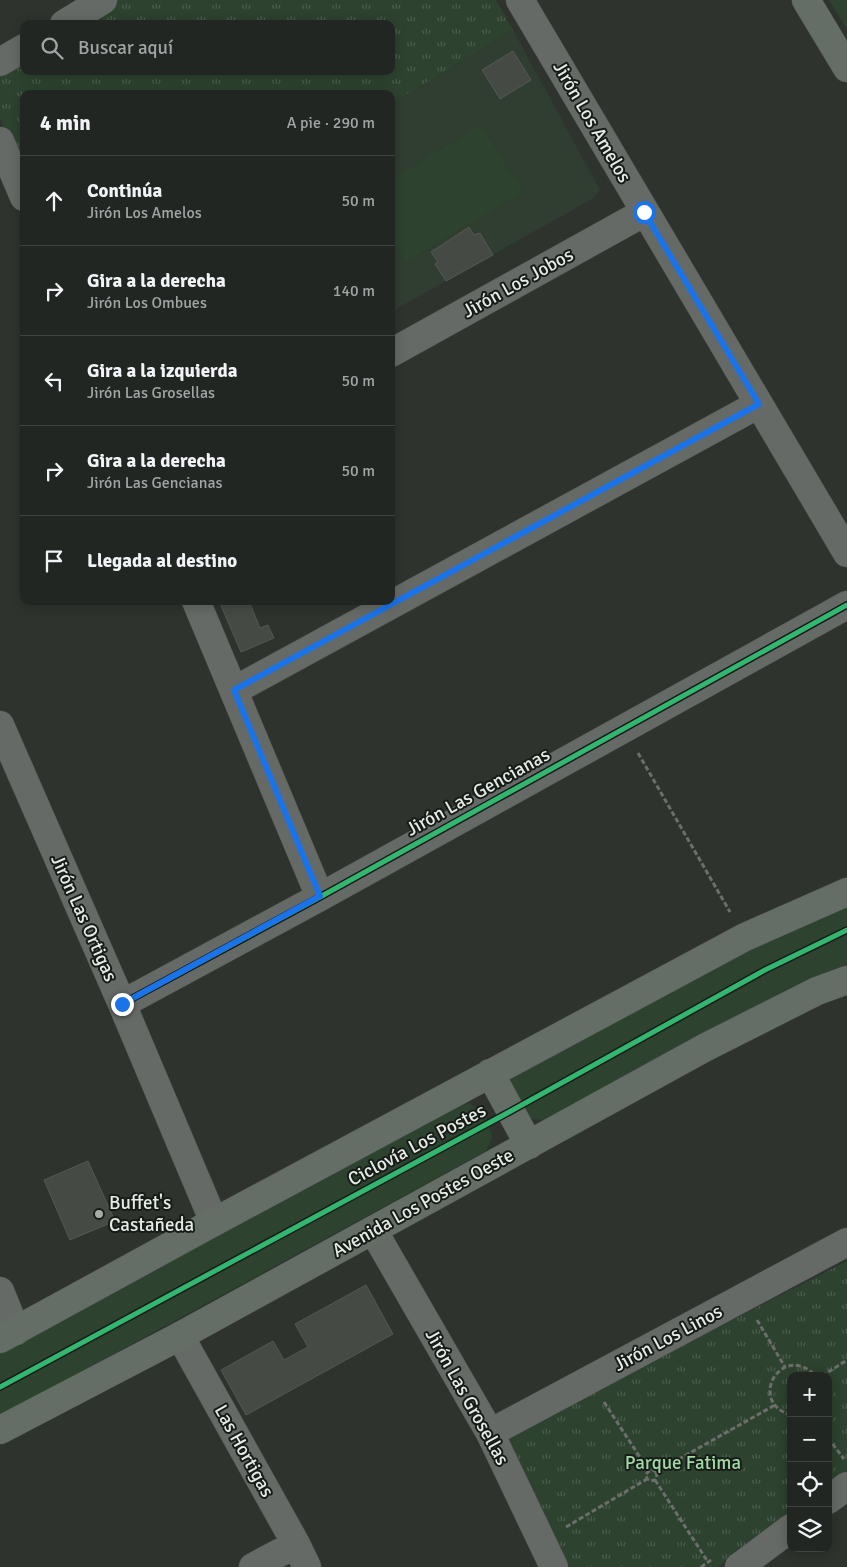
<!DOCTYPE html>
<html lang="es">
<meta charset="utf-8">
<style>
:root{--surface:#222622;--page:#2e322f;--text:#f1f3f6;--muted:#a2a5a5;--line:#3f4340}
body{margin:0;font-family:Signika,sans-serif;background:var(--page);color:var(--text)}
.controls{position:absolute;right:15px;bottom:15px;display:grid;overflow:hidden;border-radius:10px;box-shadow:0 2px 12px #0003}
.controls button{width:45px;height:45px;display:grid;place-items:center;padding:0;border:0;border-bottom:1px solid var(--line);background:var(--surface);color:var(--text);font:25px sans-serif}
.stop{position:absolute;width:15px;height:15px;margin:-11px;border:4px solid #1a73e8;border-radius:50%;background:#fff}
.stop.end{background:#1a73e8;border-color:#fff;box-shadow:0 1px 5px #0008}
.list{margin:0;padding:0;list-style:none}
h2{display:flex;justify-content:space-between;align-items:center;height:65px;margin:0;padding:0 20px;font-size:21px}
h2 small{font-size:16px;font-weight:400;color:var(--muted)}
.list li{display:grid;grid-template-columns:32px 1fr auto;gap:15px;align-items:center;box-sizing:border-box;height:90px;padding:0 20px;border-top:1px solid var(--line)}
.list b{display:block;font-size:19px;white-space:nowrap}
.list p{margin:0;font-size:16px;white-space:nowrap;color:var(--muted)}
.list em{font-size:16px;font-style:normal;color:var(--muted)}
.icon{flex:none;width:28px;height:28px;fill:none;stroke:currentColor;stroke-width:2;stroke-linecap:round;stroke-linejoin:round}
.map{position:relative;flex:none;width:847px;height:1567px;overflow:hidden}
.search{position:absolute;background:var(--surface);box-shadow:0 2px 12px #0003;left:20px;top:20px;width:375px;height:55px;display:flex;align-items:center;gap:12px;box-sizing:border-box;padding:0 18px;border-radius:10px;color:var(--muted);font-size:19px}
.panel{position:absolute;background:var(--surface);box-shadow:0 2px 12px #0003;left:20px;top:90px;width:375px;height:515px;border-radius:10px}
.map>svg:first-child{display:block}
.built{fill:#303d31}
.grass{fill:#2d422f}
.park{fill:url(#park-tufts)}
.building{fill:#454a45;stroke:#545854}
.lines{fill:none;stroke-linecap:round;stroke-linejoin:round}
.minor-casing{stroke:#4c514c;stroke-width:29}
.major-casing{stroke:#4c514c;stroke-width:29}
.path{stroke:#6b6e6b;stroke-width:3;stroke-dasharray:5 2.5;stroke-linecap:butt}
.minor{stroke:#666a66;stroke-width:28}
.major{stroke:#656e66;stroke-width:28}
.cycleway-casing{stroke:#171c18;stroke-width:8}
.cycleway{stroke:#33b770;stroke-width:5}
.route{stroke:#1a73e8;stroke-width:6}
.poi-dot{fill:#a5aba5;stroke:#171c18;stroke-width:2}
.labels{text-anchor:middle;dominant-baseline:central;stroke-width:4;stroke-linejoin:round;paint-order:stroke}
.street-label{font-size:19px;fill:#e5ebe5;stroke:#171c18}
.poi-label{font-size:19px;fill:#e5ebe5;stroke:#171c18;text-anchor:start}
.park-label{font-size:19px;fill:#a1d8a5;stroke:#171c18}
</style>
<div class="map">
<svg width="847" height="1567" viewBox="0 0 847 1567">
<defs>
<pattern id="park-tufts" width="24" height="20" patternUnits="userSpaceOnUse" patternTransform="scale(1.25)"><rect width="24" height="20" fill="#2d422f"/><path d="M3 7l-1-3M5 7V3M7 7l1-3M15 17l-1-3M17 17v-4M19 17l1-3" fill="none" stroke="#4b5d4d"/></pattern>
</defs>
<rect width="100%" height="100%" fill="#2e332e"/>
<path class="built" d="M513 30 600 190 592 199 391 312V104Z"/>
<path class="grass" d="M829 0H847V30Z
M481 125 523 192 405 262 391 240V179Z
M847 901V966L788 989 545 1120 529 1119 508 1088 513 1074 748 944Z
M470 1103 488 1120 492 1137 486 1151 0 1416V1352L456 1107Z"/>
<path class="park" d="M118 0H496L513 30 391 104V94H24V171L0 119V72L24 58V71H391V24H79Z
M847 1261V1470L828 1484V1376H791V1513L718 1567H570L505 1437Z"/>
<path class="building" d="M513 51 531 80 500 99 482 70Z
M469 227 474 235 480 233 493 255 446 281 435 264 438 262 431 252Z
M219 601H249L260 628 268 625 274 638 241 652Z
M88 1161 115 1221 70 1240 44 1180Z
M366 1285 393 1334 246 1415 221 1370 273 1341 284 1360 308 1347 295 1324Z"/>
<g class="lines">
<defs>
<path id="minor" d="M520 0 847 553
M64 24 103 0
M0 62 24 48
M0 141 24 197
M391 353 645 212
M196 601 320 897
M235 690 759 404
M0 725 122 1004 214 1222
M122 1004 320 897 847 605
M373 1230 490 1433 554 1567
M0 1291 16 1331
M180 1336 296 1544 307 1567
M490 1433 847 1242
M828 1500 847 1486
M253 1567 296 1544
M739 1567 791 1528"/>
<path id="major" d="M806 0 847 68
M490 1073 529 1145
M0 1339 214 1222 745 937 847 892
M0 1430 180 1336 706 1047 817 991 847 980"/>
</defs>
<use href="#minor" class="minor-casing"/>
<use href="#major" class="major-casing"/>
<path class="path" d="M638 753 730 912
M757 1320 785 1367
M822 1376 847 1360
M604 1402 649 1471
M791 1415C746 1402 782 1341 816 1376
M828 1438 844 1459
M656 1472 657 1477 655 1480 651 1481 647 1479 646 1474 649 1471 653 1470 656 1472 775 1405
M655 1480 708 1562
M566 1527 647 1479
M701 1567 711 1560"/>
<use href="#minor" class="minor"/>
<use href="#major" class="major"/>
<defs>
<path id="cycleway" d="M122 1004 320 897 847 605
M0 1387 511 1111 765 970 847 930"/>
</defs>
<use href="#cycleway" class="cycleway-casing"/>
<use href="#cycleway" class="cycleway"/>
</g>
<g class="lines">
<path class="route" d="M122 1004 320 896 234 690 759 404 644 212"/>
</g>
<circle class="poi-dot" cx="99" cy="1214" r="5"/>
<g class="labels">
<g class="street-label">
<text transform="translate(592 122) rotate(60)">Jirón Los Amelos</text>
<text transform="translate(518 283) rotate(-29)">Jirón Los Jobos</text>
<text transform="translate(478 792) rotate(-29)">Jirón Las Gencianas</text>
<text transform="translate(84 918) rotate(66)">Jirón Las Ortigas</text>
<text transform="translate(417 1145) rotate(-28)">Ciclovía Los Postes</text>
<text transform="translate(423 1203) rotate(-29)">Avenida Los Postes Oeste</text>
<text transform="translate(668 1338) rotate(-28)">Jirón Los Linos</text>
<text transform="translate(467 1397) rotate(61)">Jirón Las Grosellas</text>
<text transform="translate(244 1451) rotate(61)">Las Hortigas</text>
</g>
<g class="poi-label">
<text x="109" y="1203">Buffet's<tspan x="109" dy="22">Castañeda</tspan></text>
</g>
<g class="park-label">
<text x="683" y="1463">Parque Fatima</text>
</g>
</g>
</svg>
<div class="controls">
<button>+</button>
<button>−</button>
<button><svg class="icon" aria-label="locate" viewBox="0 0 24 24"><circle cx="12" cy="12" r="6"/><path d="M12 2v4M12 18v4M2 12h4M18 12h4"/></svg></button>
<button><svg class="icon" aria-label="layers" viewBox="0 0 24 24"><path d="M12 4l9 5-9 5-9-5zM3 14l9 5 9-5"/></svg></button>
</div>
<div class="stop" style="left:644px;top:212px"></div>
<div class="stop end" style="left:122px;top:1004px"></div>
<div class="search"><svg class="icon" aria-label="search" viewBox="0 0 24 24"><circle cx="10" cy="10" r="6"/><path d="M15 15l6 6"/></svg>Buscar aquí</div>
<section class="panel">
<h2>4 min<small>A pie · 290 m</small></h2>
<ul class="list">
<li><svg class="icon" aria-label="ahead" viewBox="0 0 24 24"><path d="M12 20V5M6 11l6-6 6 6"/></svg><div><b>Continúa</b><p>Jirón Los Amelos</p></div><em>50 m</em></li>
<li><svg class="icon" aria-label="right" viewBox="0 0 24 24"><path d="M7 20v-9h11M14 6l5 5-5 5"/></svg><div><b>Gira a la derecha</b><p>Jirón Los Ombues</p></div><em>140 m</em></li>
<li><svg class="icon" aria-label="left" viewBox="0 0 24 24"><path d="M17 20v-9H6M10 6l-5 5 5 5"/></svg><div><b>Gira a la izquierda</b><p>Jirón Las Grosellas</p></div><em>50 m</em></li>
<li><svg class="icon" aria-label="right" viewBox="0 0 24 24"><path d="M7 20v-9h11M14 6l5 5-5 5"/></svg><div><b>Gira a la derecha</b><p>Jirón Las Gencianas</p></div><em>50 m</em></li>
<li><svg class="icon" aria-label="arrive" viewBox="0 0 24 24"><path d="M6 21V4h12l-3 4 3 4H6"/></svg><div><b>Llegada al destino</b></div></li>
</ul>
</section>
</div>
